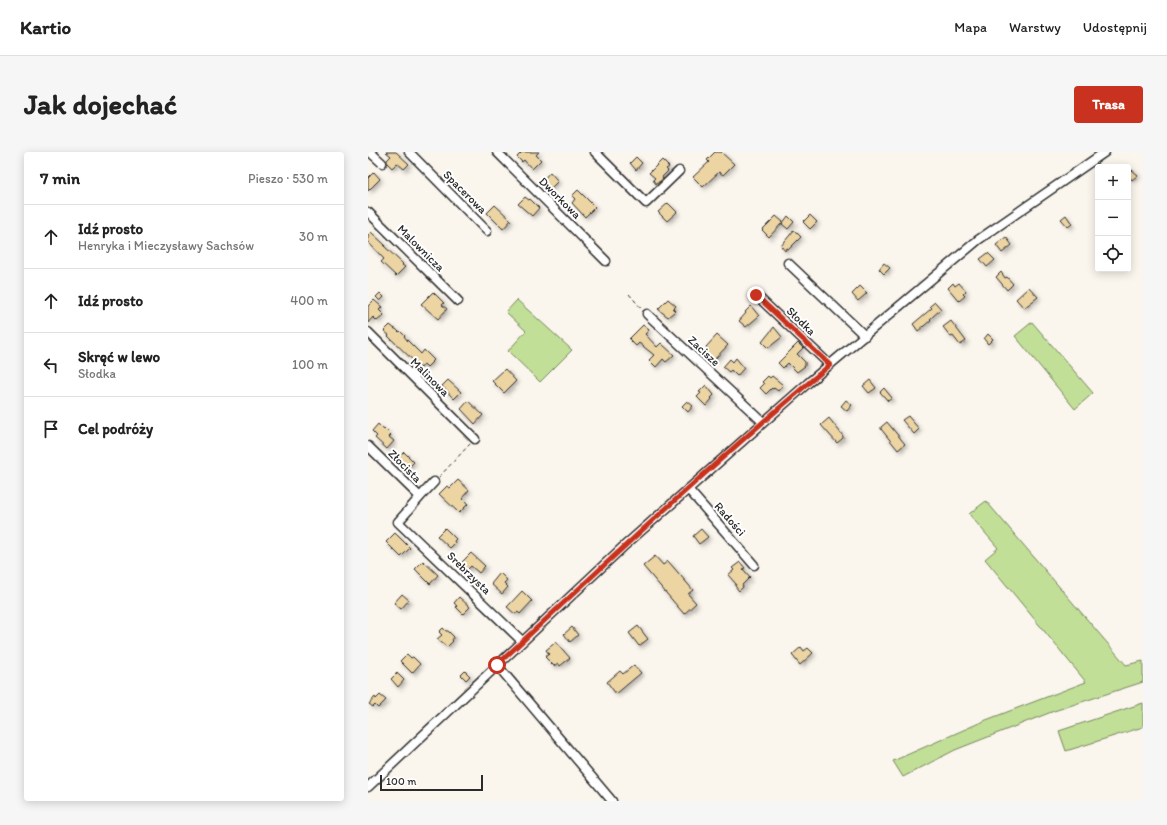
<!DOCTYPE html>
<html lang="pl">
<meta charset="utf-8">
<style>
:root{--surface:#fff;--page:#f6f6f6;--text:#222;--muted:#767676;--line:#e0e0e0;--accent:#c8321e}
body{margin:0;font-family:Itim,sans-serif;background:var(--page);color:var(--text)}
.controls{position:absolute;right:12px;top:12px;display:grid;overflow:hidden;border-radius:4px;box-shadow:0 2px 10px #0003}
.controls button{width:36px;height:36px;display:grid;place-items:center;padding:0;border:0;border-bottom:1px solid var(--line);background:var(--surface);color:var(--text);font:20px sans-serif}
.scale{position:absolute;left:12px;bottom:10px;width:103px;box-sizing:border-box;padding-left:4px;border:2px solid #2b2b2b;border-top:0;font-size:11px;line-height:14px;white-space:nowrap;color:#2b2b2b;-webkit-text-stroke:3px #fff;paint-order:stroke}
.stop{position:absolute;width:12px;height:12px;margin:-9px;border:3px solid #c8321e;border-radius:50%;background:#fff}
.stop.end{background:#c8321e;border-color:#fff;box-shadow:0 1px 4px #0008}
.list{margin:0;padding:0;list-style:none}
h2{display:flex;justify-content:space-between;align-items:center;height:52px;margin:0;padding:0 16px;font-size:17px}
h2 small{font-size:13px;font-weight:400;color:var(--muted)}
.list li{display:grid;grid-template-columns:26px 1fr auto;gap:12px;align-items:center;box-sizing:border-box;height:64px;padding:0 16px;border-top:1px solid var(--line)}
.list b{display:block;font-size:15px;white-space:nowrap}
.list p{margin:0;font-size:13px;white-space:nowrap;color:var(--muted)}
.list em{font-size:13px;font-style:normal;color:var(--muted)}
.icon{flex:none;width:22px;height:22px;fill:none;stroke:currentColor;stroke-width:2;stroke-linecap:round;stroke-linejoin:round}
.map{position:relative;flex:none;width:775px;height:649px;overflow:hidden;border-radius:4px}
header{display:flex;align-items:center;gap:24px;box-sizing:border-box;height:56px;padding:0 20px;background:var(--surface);border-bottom:1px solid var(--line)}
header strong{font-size:19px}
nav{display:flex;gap:22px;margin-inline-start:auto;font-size:14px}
.intro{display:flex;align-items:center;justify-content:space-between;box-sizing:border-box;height:96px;padding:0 24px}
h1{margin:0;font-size:28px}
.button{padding:10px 18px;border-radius:4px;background:var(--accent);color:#fff;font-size:14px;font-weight:700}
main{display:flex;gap:24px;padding:0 24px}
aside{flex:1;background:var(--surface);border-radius:4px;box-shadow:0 2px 10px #0003}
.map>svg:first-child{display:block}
.green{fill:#c1df96;stroke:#768560}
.building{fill:#edd4a3;stroke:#2b2b2b;filter:url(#shadow)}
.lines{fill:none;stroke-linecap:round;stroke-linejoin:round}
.minor-casing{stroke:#2b2b2b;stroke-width:11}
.path{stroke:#2b2b2b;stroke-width:1;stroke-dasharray:4 3;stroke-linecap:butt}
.minor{stroke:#fff;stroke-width:8}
.route{stroke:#c8321e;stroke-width:5}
.labels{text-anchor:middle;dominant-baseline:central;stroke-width:4;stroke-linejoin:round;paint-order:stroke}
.street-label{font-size:12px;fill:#2b2b2b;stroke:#fff}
</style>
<header>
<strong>Kartio</strong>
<nav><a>Mapa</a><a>Warstwy</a><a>Udostępnij</a></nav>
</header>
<div class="intro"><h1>Jak dojechać</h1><a class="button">Trasa</a></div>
<main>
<aside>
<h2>7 min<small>Pieszo · 530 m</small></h2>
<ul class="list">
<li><svg class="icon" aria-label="ahead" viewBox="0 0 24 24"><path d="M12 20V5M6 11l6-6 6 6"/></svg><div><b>Idź prosto</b><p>Henryka i Mieczysławy Sachsów</p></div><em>30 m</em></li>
<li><svg class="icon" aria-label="ahead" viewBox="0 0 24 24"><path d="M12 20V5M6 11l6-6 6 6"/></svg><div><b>Idź prosto</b></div><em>400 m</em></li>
<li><svg class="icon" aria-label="left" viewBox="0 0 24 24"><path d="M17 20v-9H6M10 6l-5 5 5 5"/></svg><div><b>Skręć w lewo</b><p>Słodka</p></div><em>100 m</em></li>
<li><svg class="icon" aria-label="arrive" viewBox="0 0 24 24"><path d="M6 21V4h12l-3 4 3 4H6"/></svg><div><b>Cel podróży</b></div></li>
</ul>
</aside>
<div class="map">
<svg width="775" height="649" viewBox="0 0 775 649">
<defs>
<filter id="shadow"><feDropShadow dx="2.5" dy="2.5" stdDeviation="2" flood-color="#0004"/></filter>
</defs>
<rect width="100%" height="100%" fill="#fbf6ed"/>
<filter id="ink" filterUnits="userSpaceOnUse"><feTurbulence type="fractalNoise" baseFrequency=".025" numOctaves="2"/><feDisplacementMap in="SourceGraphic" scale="8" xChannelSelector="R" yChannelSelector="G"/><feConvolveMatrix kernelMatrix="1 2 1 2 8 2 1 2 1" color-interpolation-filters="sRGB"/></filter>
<g filter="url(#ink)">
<path class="green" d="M149 148 204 198 172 230 140 199 158 179 138 160Z
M664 170 725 241 707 257 647 184Z
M618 349 758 513 775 509V530L686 559 587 598 535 625 525 609 618 568 718 530 617 407 630 396 601 362Z
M775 551V575L698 599 691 579Z"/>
<path class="building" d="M18 0H28L41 12 36 17 29 11 24 16 19 11V8L23 4Z
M154 0H171L168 3 173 8 164 17 156 8 154 10 149 5Z
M347 0H353L366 12 355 23 351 20 335 35 325 25 341 10 339 8Z
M268 5 274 11 268 18 262 11Z
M294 8 301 15 298 17 300 19 294 25 295 27 288 32 285 28 287 26 281 21Z
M760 15 763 19 764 18 770 23 764 28 760 23Z
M6 20 12 27 0 39V26Z
M182 20 190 29 182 37 180 36 179 37 173 32 175 30 174 29Z
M210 38 227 55 217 65 204 51 207 47 204 44Z
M157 45 161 48 162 47 171 56 164 64 150 52Z
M300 51 309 60 299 69 290 60Z
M127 53 143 68 135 77 119 61Z
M442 63 449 70 442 77 435 70Z
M698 63 704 72 700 75 693 67Z
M408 64 415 70 401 85 394 78Z
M420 64 426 70 420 77 414 72Z
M426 78 433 85 421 97 419 96 417 99 413 94Z
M3 80 17 93 16 94 35 112 34 113 37 115 28 124 13 110 16 107 0 90V83Z
M638 85 644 93 634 101 628 93Z
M620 101 627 108 619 115 612 107Z
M516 111 522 116 516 122 511 117Z
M633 120 637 126 639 125 645 132 639 138 628 125Z
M585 131 587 134 591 131 598 139 595 142 597 144 591 149 580 136Z
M492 134 499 141 490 149 484 142Z
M661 135 670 145 656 156 648 147Z
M65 140 76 151 74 153 79 157 70 167 53 152Z
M12 141 16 145 12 149 8 145Z
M300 147 308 154 305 157 307 159 300 165 290 157Z
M6 148 14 155 11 158 16 163 9 169 5 165 0 171V154Z
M567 150 573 157 562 167 563 168 550 179 545 172 564 156 562 154Z
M383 154 391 164 378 175 371 169 378 161 377 160Z
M583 169 598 189 592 193 585 184 583 185 575 175Z
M22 173 27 177H28L31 180 32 179 37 184H36L39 188 53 202 56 198 66 208 59 215 56 212 53 216 20 184 21 183 16 179Z
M275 173 281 178 277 182 289 195 293 191 306 203 298 210 295 207 288 215 281 208 286 203 271 191 268 194 261 187Z
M406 175 414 185 400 196 394 190Z
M620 182 625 187 620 192 616 187Z
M349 183 360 193 344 210 336 203 341 198 338 195Z
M430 191 435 196 429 202 437 210V214L429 220 420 211 415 216 410 211Z
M368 206 376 216 369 224 363 218 361 220 355 215 362 207 365 210Z
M137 217 148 229 136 241 124 229Z
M400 224 402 226 404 224 415 233 410 239 406 236 405 237 404 236 398 242 392 236 396 232 394 230Z
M80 228 93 240 86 247 74 234Z
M502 228 508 236 501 241 495 234Z
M338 233 346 243 343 246 344 247 338 254 329 245 333 241 331 240Z
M516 236 524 246 520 249 512 240Z
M478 248 484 253 479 259 473 254Z
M100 249 115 263 107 272 93 257Z
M319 249 325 254 320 260 314 254Z
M540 264 551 277 546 282 534 268Z
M461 266 475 284V286L469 291 453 273Z
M519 270 537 292 530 298 513 277V275Z
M10 272 16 278 17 277 23 283 21 285 26 289 19 297 7 286 9 284 4 279Z
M36 300 46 310 39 317 30 306Z
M90 328 101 338 94 346 100 352 91 361 71 342 79 334 82 336Z
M77 376 88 387 86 389 87 391 82 396 69 384Z
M333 377 340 385 331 392 325 384Z
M27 381 42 396 33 405 18 390Z
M103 401 117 414 111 421 103 414 99 418 92 412Z
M287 404 295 413 300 409 325 438 320 442 328 451 316 462 275 414Z
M55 409 70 423 62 432 47 417Z
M372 410 377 416 375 417 382 425 374 433 375 435 371 439 367 434 368 432 360 423 366 418 364 416Z
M132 421 139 428 136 431 140 435 134 442 123 432Z
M154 439 164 449 152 462 150 460 147 462 139 455Z
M34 442 41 448 33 457 26 451Z
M91 445 102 455 95 462 88 455 89 454 86 451Z
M270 474 280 487 271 494 261 481Z
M204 475 210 483 202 490 196 482Z
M75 476 78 479H80L86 485 84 488 85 489 79 495 69 487 74 483 71 480Z
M188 490 202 506 192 514 190 511 186 514 177 505 181 502 178 498Z
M433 495 436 499 440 496 445 501 432 513 424 503Z
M39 502 43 506 45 505 52 512 44 521 32 509Z
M266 513 273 521 248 542 239 530 252 519 255 522Z
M97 519 102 524 98 528 93 523Z
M29 521 36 528 30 535 23 527Z
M12 543 18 548 10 556 7 553 5 555 1 552 7 545 8 547Z"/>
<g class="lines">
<defs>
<path id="minor" d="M2 0 14 11
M41 0 119 79
M129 0 238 109
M227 0 278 51 311 19
M0 60 90 149
M420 111 497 184
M388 143 462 213
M279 162 395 270
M0 180 107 287
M0 294 52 345 30 370 154 489
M320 337 386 413
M52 345 66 330
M129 513 244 649
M0 635 255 395 440 231 610 88 737 0"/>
</defs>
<use href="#minor" class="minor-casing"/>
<path class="path" d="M261 142 273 156
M71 325 102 292"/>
<use href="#minor" class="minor"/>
</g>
</g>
<g class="lines" filter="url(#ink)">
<path class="route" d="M129 513C238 411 347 309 462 213L388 143"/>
</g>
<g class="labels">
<g class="street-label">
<text transform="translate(97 40) rotate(45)">Spacerowa</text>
<text transform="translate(192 46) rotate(45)">Dworkowa</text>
<text transform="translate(53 96) rotate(45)">Malownicza</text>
<text transform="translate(433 169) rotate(44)">Słodka</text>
<text transform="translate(336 199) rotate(43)">Zacisze</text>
<text transform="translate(62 225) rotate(45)">Malinowa</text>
<text transform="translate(37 314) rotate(45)">Złocista</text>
<text transform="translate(362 367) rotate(49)">Radości</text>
<text transform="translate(101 421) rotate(44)">Srebrzysta</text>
</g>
</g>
</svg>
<div class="controls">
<button>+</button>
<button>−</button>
<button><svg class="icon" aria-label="locate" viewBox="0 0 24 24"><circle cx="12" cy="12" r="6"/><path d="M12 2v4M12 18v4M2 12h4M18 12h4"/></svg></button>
</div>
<div class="scale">100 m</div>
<div class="stop" style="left:129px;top:513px"></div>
<div class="stop end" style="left:388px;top:143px"></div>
</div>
</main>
